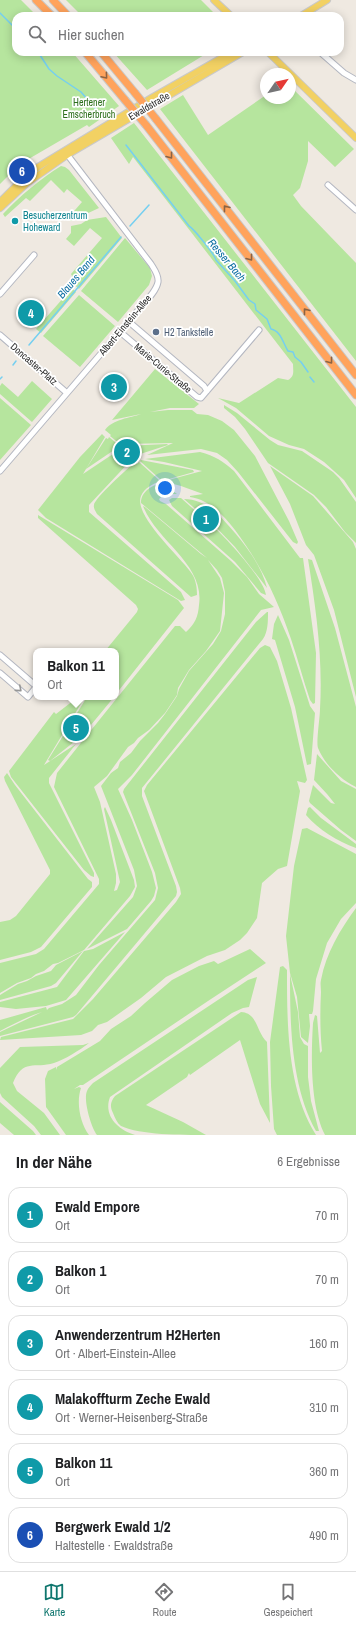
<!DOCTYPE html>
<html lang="de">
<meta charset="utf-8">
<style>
:root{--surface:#fff;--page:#f2f2f2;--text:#202124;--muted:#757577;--line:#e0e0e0;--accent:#0f766e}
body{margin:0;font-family:"Archivo Narrow",sans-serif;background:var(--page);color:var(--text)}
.compass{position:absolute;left:260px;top:68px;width:36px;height:36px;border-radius:50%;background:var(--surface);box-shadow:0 2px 10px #0003;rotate:56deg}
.you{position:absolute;left:165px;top:488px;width:14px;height:14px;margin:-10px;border:3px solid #fff;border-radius:50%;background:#1a73e8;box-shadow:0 0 0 6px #1a73e833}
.badge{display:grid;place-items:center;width:26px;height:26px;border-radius:50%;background:var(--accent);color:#fff;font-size:13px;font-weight:700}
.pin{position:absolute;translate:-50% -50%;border:2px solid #fff;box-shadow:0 1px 4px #0006}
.popup{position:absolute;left:33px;top:648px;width:86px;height:52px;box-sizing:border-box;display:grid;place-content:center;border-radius:8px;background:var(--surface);filter:drop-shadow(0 1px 3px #0005);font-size:13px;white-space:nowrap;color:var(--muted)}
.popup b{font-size:15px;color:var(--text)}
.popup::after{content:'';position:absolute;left:50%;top:100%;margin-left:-8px;border:8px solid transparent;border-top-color:var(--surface)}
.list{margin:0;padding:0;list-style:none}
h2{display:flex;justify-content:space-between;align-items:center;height:52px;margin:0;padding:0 16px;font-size:17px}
h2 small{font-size:13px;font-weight:400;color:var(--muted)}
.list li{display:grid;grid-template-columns:26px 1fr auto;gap:12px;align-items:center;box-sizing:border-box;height:56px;margin:0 8px 8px;padding:0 8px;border:1px solid var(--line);border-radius:12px}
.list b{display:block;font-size:15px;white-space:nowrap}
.list p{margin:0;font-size:13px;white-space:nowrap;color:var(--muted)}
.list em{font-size:13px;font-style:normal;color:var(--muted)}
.icon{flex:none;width:22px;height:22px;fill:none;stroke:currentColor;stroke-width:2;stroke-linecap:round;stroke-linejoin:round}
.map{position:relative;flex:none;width:356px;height:1135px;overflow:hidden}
.search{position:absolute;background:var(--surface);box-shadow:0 2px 10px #0003;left:12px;right:12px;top:12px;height:44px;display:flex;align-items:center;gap:10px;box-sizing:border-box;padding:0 14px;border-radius:12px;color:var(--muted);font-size:15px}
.sheet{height:436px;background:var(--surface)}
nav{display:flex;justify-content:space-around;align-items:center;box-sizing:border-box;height:56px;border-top:1px solid var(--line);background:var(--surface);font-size:11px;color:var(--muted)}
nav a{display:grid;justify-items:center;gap:2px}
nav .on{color:var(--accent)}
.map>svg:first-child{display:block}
.green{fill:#b6e59e}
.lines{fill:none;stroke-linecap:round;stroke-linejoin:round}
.stream{stroke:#75cff0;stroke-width:1.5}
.minor-casing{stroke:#b4b7c1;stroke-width:7}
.major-casing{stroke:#c9c9c9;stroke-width:8}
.highway-casing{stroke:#c9c9c9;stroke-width:9}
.minor{stroke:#fff;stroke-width:5}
.major{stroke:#f2d163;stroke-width:6}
.highway{stroke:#ffa35c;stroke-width:7}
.highway-bridge-casing{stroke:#c9c9c9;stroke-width:9;stroke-linecap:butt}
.highway-bridge{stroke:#ffa35c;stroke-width:7}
.oneway{stroke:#8c6343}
.oneway2{stroke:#969696}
.culture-dot{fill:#0f9aa8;stroke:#fff;stroke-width:1.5}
.service-dot{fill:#5c6f8a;stroke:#fff;stroke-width:1.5}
.labels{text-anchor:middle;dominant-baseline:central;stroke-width:3.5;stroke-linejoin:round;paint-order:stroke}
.park-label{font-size:10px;fill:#2c6e1b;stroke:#fff}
.street-label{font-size:10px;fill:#2e2e2e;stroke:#fff}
.culture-label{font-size:10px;fill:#0d838f;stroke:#fff;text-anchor:start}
.service-label{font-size:10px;fill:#4e5e75;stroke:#fff;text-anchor:start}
.water-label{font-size:11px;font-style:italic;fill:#0d6fa3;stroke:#fff}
</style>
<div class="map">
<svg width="356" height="1135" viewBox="0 0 356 1135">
<rect width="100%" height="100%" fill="#efe9e1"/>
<path class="green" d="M0 0H21L37 16H16V52H72L119 106 89 127 87 125 20 164 0 184Z
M66 0H201L217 16H82Z
M113 52H209L147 90Z
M290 86 354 149 335 167 308 141V161L300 188 293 195 301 206 356 263V361L160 109 183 95 208 135 266 95V98H290Z
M134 123 356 407V498L344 480 324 462 304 449 289 445 269 436 236 408 218 398 239 403 278 378 288 380C295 376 293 371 293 364L133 157 129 164 111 138Z
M61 166 65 167 69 170 99 208 71 221 68 218 82 202 67 189 64 193 51 180 30 201 26 198 5 217 3 214C20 196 40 179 61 166Z
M106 217 122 238 79 289 70 281 73 278 71 274 102 238 90 228 74 246 66 239 71 233V226L81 224 87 220Z
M125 238 150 268 152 276 149 285 118 322 81 291Z
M72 288 76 292 41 333 36 329Z
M79 295 115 326 80 367 43 336Z
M155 369 199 404 194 408H170L150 412 168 410H192L197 414 208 415 222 421 234 430 255 456 289 521 298 542 297 544 293 542 238 472 227 460 217 453 201 449 147 455 173 443 122 444 121 445 110 436 111 435 105 430C113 419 130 418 141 414L112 420Z
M32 381 52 399 32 422 0 394V386L2 383 18 397Z
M0 398 31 425 0 460Z
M224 405 237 413 270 440 278 445 302 451 333 472 339 478 356 502V543L345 532 326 507 314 495 268 463 245 429 235 417 224 408Z
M102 434 105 437 83 474 122 448 133 458 89 505V512L181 592 185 600 181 601 46 518 38 510 80 457Z
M109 437 120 446 86 469 106 438 108 439Z
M167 444 168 445 134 456 123 447 124 446Z
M200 452C215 456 223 461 234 471L300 558H303L316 653 315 703 313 704 310 700C303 680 298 659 291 639 278 600 260 563 235 530 223 515 210 500 190 497V496L203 494 181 486 166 482 172 479 202 471 164 462 145 459Z
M141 460 193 470 194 472 162 481 140 461Z
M135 462 137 464 139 462 160 481C153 484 144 488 141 496 133 516 182 558 192 574 196 580 197 588 197 595L191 597 97 514C96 512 93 508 94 505 94 499 128 468 135 462Z
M270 466 313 496 353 542 356 549V697L334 610 314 555 306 545 290 504Z
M162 483 177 494H165L159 499 160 501 166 504 231 561 247 577 259 594 274 607 261 610 132 775 118 789 132 820 152 872 156 888 154 896 151 901 127 929 87 949 133 897 137 886 134 870 101 786 111 773 118 768 120 762 131 753 140 741 158 723 165 714 177 696 179 689 189 671 213 644 221 631 225 614V592L222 578 217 570 208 560 220 578 224 593 220 631 206 651 189 670 178 688 177 695 165 713 149 730 138 738 134 743 128 747 107 776 94 787 100 802 116 874V883L114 891 117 890 120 882 104 809 105 807 111 820 134 880 135 887 130 896 84 950 58 963 53 964 44 971 36 974 31 978 17 983 0 993V963L36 954 44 949 99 884V879L54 787 57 773 84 739 85 740 89 736 88 734 175 626H180L186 632C195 624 198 617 199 605 205 564 157 542 143 506L145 507 201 554 207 558 141 503C141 491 153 485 162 483Z
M172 498H181L200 515V520L206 525 209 522C223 535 264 578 266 595L261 593 235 562 172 506 169 500Z
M184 499C195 499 204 503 213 510L208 512V516L206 514H201Z
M215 511C235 532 260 559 267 588L235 547 210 521 211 519 209 517 213 516Z
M38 515 178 600 184 608 116 694V651H105L137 612 138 609 136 605 38 518Z
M308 559 312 560 335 628 356 707V787C340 779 325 765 318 748 316 743 320 717 320 709 323 658 316 609 308 559Z
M267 612H268C268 621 268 632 263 639L142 788V796L176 886 177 892 176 896 76 1015 73 1017 0 1036V1032L42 1012C28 1016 14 1024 0 1031V1020L46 1007 47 1010 49 1008 62 1004 76 995 99 965 155 900 158 888 155 873 123 792 124 789 233 651 256 622Z
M278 615 289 640 310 706 315 713 311 764 307 765 295 707 275 640 272 639 274 624Z
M265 645 270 647 277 661 291 708 307 780 305 783 297 781 300 791 287 866 278 869 262 883 257 918 247 933 240 940 225 950 207 956 166 977 141 998 107 1022 98 1025 92 1031 81 1035 0 1040 1 1037 73 1019 93 999 176 902 181 894 180 888 144 791 147 785 260 648Z
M78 697H85L44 765 76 744 49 778V783L94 873V877L91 876 84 870 11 777 9 771 54 712 56 714Z
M87 697H114L86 731H82L79 734 81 736 79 738 50 761 48 760Z
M317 754 341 781 356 789V841L341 830 310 803 309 801 313 785 331 803 335 804 327 794 314 780Z
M7 773 15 785 88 879 92 882V887L41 947 31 952 0 960V922L10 920 16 916 50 874V870L5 781 4 777Z
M310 807 321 818 356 844V848C337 841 319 830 306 815L308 808Z
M307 828 356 854V903L341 919 327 943 316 979 313 1011 312 1014H309L310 1026 308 1043 301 1037 297 997 290 973 286 936 294 866 302 829Z
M356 908V1135H325C310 1106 311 1056 313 1023L315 1015 317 1016 320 1053 322 1051C320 1031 320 1012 321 992 321 988 320 984 321 980 326 953 340 930 356 908Z
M125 932 66 1000 46 1006 16 1009 0 1007V1002L57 987 84 951 93 949Z
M250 949 266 963 208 1001 83 1085H80L74 1089 79 1087 81 1088C76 1102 80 1123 89 1135H66L46 1107 45 1079 48 1071 56 1067V1070L57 1067 100 1041 111 1029 131 1016 145 1003 172 980 199 966 214 961 218 964Z
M83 951 56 983 51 986 0 1000V995L18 984 27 981 36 976 51 971 56 965Z
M283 966 287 970C287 1024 287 1089 316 1135H277L274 1129 271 1086 270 1042 280 967Z
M290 974 298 1012 300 1037 304 1044 308 1046V1077L311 1101 319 1131H316C291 1086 290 1025 290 974Z
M257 977 249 1007 243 1008 232 1013 110 1097C103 1116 118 1130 135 1135H97C91 1127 83 1100 87 1091 88 1088 91 1085 93 1083L248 980Z
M241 1012C258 1013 256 1032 267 1042L270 1123 260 1104 240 1040 190 1075 189 1073 187 1077 146 1105 183 1122 206 1135C182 1135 140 1135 121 1126 117 1123 115 1118 113 1113 110 1107 110 1102 115 1096Z
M89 1043C80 1050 64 1060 54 1063 34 1069 23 1058 13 1083L17 1091 44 1113 60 1135H41L34 1126 2 1097 0 1093V1068L20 1047 83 1045Z
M0 1102 33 1131 36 1135H14L0 1123Z"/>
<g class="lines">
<path class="stream" d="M0 13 16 29
M38 52 49 69 57 76 81 92 101 115
M126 145 189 226C194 229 215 255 216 260L235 281 249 300 255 304 256 310 267 319 271 329C281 331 283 343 288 351L293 352 295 357 301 362 308 372
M130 226 149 205
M29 345 121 237
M13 365 16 361
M310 377 314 382
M0 379 2 377"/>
<defs>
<path id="minor" d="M320 52 344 73 356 80
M328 185 356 210
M0 294 34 255
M128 321 204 386 207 391
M119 331 197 397 201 398 259 330
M0 335 67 393
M0 471 135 314C142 305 156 293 158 282 159 275 154 269 151 264L66 153
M0 655 36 686
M0 673 28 697 36 687"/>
<path id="major" d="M214 0 231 16
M301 16 327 0
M268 52 356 138
M0 202 25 177 38 167 153 97 232 52
M0 208 27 183 67 155 243 52"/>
<path id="highway" d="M36 0 52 16
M53 0 68 16
M85 52 125 100
M101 52 135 93
M156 119 356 375
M146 125 356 395"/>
</defs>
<use href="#minor" class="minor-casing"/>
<use href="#major" class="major-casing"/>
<use href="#highway" class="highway-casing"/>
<use href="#minor" class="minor"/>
<use href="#major" class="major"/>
<use href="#highway" class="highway"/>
<defs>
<path id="highway-bridge" d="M135 93 156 119
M125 100 146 125"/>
</defs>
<use href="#highway-bridge" class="highway-bridge-casing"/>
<use href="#highway-bridge" class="highway-bridge"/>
</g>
<defs><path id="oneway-chevron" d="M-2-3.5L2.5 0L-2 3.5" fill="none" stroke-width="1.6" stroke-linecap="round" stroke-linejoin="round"/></defs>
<g class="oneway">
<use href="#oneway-chevron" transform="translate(105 76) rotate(50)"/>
<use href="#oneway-chevron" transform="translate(170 156) rotate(52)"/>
<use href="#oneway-chevron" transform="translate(226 208) rotate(-128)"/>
<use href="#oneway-chevron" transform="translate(250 258) rotate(52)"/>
<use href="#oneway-chevron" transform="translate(306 311) rotate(-128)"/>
<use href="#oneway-chevron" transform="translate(330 361) rotate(52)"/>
</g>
<use class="oneway2" href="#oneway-chevron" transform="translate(19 689) rotate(41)"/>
<circle class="culture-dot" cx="15" cy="221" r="4"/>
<circle class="service-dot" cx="156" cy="332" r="4"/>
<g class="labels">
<g class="park-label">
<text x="89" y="102">Hertener<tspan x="89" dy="12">Emscherbruch</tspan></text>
</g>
<g class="street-label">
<text transform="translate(149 106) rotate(-30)">Ewaldstraße</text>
<text transform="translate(125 325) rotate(-50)">Albert-Einstein-Allee</text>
<text transform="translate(34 364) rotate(41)">Doncaster-Platz</text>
<text transform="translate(163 368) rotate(40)">Marie-Curie-Straße</text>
</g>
<g class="culture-label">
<text x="23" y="215">Besucherzentrum<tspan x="23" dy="12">Hoheward</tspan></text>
</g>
<g class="service-label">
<text x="164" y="332">H2 Tankstelle</text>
</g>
<g class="water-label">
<text transform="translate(227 260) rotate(50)">Resser Bach</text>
<text transform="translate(76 277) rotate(-50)">Blaues Band</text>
</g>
</g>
</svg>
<svg class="compass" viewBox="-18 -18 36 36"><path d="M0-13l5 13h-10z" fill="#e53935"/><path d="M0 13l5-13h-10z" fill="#757577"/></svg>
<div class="you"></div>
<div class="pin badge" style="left:206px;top:519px;background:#0f9aa8">1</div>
<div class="pin badge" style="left:127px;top:452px;background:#0f9aa8">2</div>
<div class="pin badge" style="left:114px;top:387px;background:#0f9aa8">3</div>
<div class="pin badge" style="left:31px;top:313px;background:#0f9aa8">4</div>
<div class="pin badge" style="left:76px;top:728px;background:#0f9aa8">5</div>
<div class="popup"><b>Balkon 11</b>Ort</div>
<div class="pin badge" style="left:22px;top:171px;background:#1a4fb4">6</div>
<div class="search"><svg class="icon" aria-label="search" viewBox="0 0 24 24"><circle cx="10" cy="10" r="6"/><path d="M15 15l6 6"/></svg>Hier suchen</div>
</div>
<section class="sheet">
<h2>In der Nähe<small>6 Ergebnisse</small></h2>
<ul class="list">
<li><span class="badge" style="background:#0f9aa8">1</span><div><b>Ewald Empore</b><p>Ort</p></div><em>70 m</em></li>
<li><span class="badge" style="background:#0f9aa8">2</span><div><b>Balkon 1</b><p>Ort</p></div><em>70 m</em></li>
<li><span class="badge" style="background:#0f9aa8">3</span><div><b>Anwenderzentrum H2Herten</b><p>Ort · Albert-Einstein-Allee</p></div><em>160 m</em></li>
<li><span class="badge" style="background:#0f9aa8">4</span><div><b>Malakoffturm Zeche Ewald</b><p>Ort · Werner-Heisenberg-Straße</p></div><em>310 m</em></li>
<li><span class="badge" style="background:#0f9aa8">5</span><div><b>Balkon 11</b><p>Ort</p></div><em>360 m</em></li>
<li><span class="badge" style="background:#1a4fb4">6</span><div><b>Bergwerk Ewald 1/2</b><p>Haltestelle · Ewaldstraße</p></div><em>490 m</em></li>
</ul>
</section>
<nav>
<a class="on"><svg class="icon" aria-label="map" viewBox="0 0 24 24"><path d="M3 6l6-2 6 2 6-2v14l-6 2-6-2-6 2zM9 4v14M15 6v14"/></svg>Karte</a>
<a><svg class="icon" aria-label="directions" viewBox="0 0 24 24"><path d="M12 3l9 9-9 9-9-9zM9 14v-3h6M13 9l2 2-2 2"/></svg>Route</a>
<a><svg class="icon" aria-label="saved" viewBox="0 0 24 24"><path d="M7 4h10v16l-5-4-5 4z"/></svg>Gespeichert</a>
</nav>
